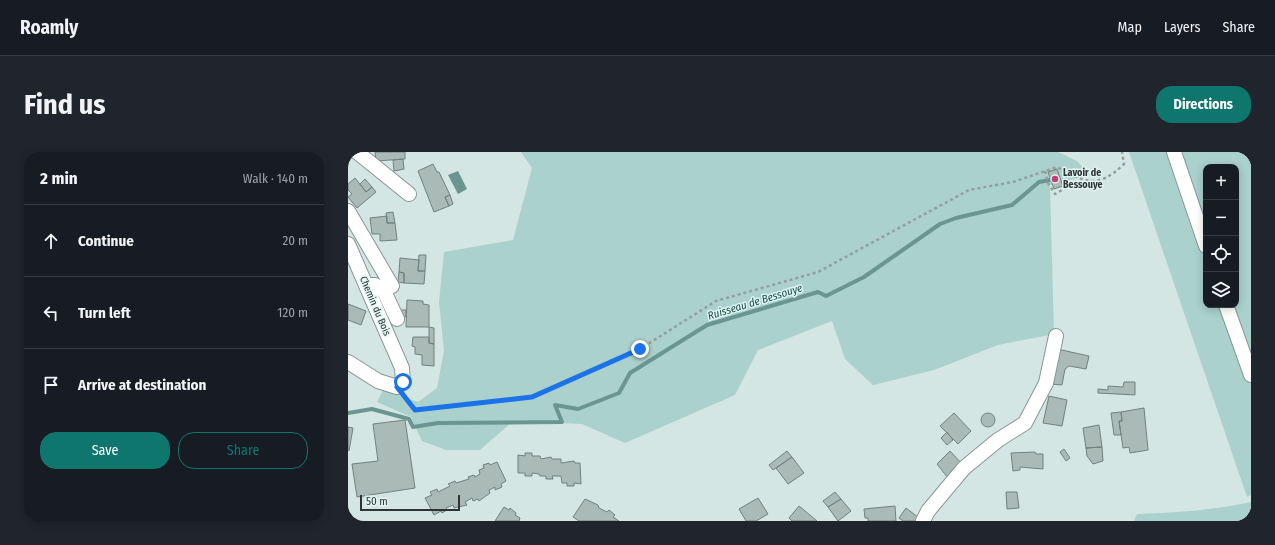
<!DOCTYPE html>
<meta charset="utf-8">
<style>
:root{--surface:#171b24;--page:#20242c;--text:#f1f3f6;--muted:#9ea1a6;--line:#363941;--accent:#0f766e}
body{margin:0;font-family:"Fira Sans Condensed",sans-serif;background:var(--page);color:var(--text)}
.controls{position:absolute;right:12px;top:12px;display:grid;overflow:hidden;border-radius:8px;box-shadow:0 2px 10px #0003}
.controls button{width:36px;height:36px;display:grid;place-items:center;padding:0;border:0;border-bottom:1px solid var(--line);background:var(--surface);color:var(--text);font:20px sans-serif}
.scale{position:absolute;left:12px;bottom:10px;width:100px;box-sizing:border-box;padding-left:4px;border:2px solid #2d3433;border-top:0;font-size:11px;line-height:14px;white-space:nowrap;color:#2d3433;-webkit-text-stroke:3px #e1f3f0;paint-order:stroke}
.stop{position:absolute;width:12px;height:12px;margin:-9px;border:3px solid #1a73e8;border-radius:50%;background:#fff}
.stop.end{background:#1a73e8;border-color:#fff;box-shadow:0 1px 4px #0008}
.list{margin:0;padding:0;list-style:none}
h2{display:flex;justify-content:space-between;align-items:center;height:52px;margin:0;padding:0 16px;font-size:17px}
h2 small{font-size:13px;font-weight:400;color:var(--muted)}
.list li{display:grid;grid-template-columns:26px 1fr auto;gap:12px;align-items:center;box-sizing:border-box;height:72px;padding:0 16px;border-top:1px solid var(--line)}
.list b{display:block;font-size:15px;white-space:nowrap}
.list em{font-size:13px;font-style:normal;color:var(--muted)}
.actions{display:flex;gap:8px;padding:12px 16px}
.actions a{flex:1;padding:9px 0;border:1px solid var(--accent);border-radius:16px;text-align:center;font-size:14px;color:var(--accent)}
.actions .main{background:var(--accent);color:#fff}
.icon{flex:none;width:22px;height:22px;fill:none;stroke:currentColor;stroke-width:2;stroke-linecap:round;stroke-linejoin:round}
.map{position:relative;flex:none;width:903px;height:369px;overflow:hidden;border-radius:16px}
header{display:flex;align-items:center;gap:24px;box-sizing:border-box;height:56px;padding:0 20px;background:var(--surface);border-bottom:1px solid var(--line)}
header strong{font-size:19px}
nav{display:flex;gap:22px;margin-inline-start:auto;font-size:14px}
.intro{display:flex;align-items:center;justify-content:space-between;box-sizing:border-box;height:96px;padding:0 24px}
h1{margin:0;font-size:28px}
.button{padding:10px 18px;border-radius:16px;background:var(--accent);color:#fff;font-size:14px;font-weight:700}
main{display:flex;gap:24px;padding:0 24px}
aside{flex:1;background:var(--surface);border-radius:16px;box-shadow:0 2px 10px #0003}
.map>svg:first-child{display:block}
.green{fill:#aad1cc}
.water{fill:#6a9590}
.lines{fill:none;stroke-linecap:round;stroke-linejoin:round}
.stream{stroke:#6a9590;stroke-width:4}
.building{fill:#a9bab7;stroke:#71817f}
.minor-casing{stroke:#879795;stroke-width:16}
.path{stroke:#929f9d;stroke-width:2.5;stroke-dasharray:3 3;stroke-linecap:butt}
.minor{stroke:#fff;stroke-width:14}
.route{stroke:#1a73e8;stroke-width:5}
.poi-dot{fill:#c63c75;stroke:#e1f3f0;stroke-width:1.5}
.labels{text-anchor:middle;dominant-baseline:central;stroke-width:3;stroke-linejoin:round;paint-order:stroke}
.poi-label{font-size:10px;font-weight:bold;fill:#2d3433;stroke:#e1f3f0;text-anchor:start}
.street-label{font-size:10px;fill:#2d3433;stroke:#e1f3f0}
.water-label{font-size:11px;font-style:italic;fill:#0f504b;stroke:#e1f3f0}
</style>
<header>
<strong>Roamly</strong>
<nav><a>Map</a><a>Layers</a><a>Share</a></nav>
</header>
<div class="intro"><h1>Find us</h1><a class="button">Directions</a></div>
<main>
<aside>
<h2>2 min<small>Walk · 140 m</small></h2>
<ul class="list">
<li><svg class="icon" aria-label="ahead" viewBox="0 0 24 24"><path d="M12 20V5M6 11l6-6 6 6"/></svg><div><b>Continue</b></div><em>20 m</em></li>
<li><svg class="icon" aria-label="left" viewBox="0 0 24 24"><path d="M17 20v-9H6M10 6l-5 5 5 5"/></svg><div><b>Turn left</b></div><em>120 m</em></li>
<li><svg class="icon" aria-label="arrive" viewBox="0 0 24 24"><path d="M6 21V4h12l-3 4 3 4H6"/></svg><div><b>Arrive at destination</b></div></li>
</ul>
<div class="actions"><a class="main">Save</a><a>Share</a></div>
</aside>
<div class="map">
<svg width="903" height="369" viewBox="0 0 903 369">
<rect width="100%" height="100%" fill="#d4e6e3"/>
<path class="green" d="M173 0H710L729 9 742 23 702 33 706 182 650 193 586 218 525 233 497 207 484 169 410 198 387 243 277 291 234 272 165 269 132 298H98L74 289 63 265 29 250 35 238 70 250 89 236 96 199 91 150 96 100 165 88 184 16Z
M781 0H823L858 106V153H874L903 232V343L899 345Z
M831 0H903V210L883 153H888V15H858V81Z
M903 350V369H786L789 362C827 361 865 358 903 350Z"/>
<path class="water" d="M110 19 119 37 110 42 100 23Z"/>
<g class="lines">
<path class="stream" d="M0 261 24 257 61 267 65 275 90 271 214 270 207 253 230 257 271 241 282 221 359 173 470 140 478 144 516 125 592 72 608 66 664 53 691 30 702 28"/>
</g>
<path class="building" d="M27 0H57V7L28 9Z
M55 7 56 17 46 19 45 8Z
M85 12 89 20H91L102 43 97 45 101 54 86 60 70 19Z
M709 17 715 34 706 37 700 20Z
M7 26 18 40 24 35 28 40 9 56 0 45 4 42 0 38V32Z
M17 27 24 35 18 40 12 32Z
M102 43 105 52 101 54 97 45Z
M45 60 47 71H39L38 61Z
M39 64V71H47L49 88 32 89V82H24L22 66Z
M71 103H78L77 119H70Z
M52 106 71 108 70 119H77L76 132 56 131V121L51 120Z
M51 120 56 121V131L50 130Z
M59 148 75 149V152L81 153V175H58Z
M0 152 18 159 13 173 0 168Z
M53 158H58V165L54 164Z
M81 175 86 176V192L81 191Z
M65 185H81V191L86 192V214L74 213V203L67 202V195L64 194Z
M709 197 741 204 738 217 721 214 717 217 714 233 702 232Z
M776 230H787V243L750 241V237L760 238V234L775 235Z
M701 244 719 248 714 274 695 271Z
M796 256 800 298 782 301 781 295 775 296 771 269H774L773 260Z
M773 260 774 269H771L773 283H766L763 261Z
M606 261 623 279 610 292 592 274Z
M633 268a7 7 0 1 1 14 0a7 7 0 1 1-14 0Z
M57 268 67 336 9 345 4 312 30 309 25 272Z
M751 273 754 295 738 296 735 276Z
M0 275 5 276 1 299 0 298Z
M599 280 605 288 599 293 593 286Z
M754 295 755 309 745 312 739 304 738 296Z
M716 297 722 306 718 309 712 300Z
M439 299 444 305 425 318 421 313Z
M602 299 614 312 600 326 589 312Z
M687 300 688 302H695V317L672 315V318L665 319 663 301Z
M177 301H184V304H192L193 307 203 305 204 307H213V311L226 309 227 311H232L233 332 226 331V334H219V331H214L213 324H204L205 327H198V324H192L191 322 184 321V324H177V321H170V303L177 304Z
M444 305 456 321 440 332 428 316Z
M149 310 158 329 153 332 154 335 147 338V335L141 338 142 341 131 349 130 347 125 349 124 346 117 350 119 353 106 356 105 353 98 356 99 358 94 361 93 359 86 363 77 346 84 343 82 340 89 337 90 340 102 334 100 332 107 329 108 331 121 327 120 325 126 323 127 325 132 322 131 318 136 316 135 313 141 311 142 313Z
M487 340 493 347 480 355 475 349Z
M658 340H669L671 356 659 357Z
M410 346 420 362 408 369H398L391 357Z
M237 347 250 353 251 356 259 360 261 358 267 363 265 365 271 369H231L225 365Z
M493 347 503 359 490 369 480 355Z
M451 354 469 369H444L441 366Z
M547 354 548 369H520V366H517L516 357Z
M156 355 161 358 162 356 168 361 167 363 172 366 171 369H147Z
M558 356 571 366 569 369H555L551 366Z"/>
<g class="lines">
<defs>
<path id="minor" d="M9 0 61 42
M826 0 858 94
M0 59 44 134
M0 92 54 216 55 230 49 235 30 229 0 210
M18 133H27L36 139 49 167
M878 153 903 223
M575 369 580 359 616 316 650 288 677 271 698 231 708 184"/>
</defs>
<use href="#minor" class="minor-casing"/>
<path class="path" d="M697 19 700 31 707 42 723 33 741 30
M56 244 67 258 183 245 292 197 368 149 470 120 621 38 665 30 709 15C738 31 750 37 776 12L774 0"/>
<use href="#minor" class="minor"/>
</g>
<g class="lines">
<path class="route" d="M55 230 49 235 67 258 184 245 292 197"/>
</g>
<circle class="poi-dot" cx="707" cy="27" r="4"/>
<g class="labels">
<g class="poi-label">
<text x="715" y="21">Lavoir de<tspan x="715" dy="12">Bessouye</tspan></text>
</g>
<g class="street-label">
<text transform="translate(27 154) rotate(67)">Chemin du Bois</text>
</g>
<g class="water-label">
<text transform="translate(407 150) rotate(-17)">Ruisseau de Bessouye</text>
</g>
</g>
</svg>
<div class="controls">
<button>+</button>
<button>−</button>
<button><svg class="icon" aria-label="locate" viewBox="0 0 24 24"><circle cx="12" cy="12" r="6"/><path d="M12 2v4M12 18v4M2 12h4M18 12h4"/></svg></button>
<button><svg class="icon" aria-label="layers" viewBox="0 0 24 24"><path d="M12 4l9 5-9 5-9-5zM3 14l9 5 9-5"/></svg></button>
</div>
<div class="scale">50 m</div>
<div class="stop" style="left:55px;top:230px"></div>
<div class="stop end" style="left:292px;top:197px"></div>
</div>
</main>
